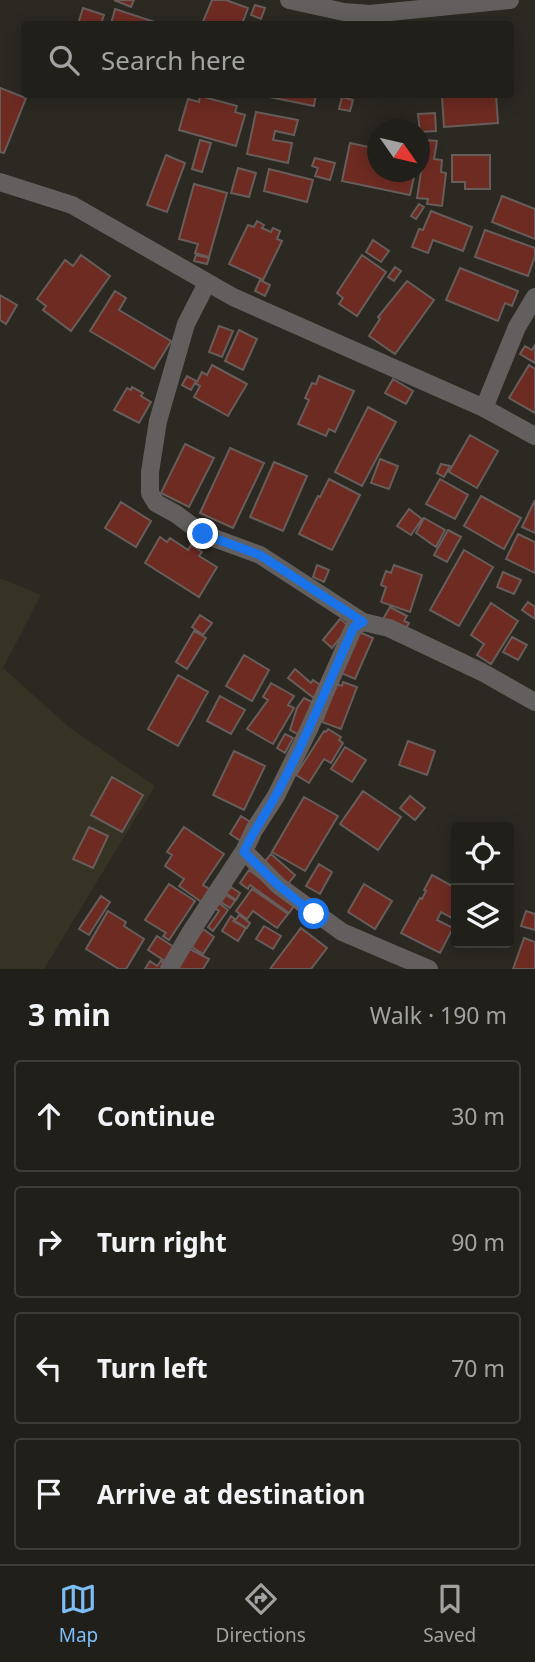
<!DOCTYPE html>
<meta charset="utf-8">
<style>
:root{--surface:#201f19;--page:#2d2c26;--text:#f1f3f6;--muted:#a2a2a2;--line:#3d3d38;--accent:#7dbef9}
body{margin:0;font-family:"Noto Sans",sans-serif;background:var(--page);color:var(--text)}
.controls{position:absolute;right:21px;bottom:21px;display:grid;overflow:hidden;border-radius:7px;box-shadow:0 4px 18px #0003}
.controls button{width:63px;height:63px;display:grid;place-items:center;padding:0;border:0;border-bottom:2px solid var(--line);background:var(--surface);color:var(--text);font:35px sans-serif}
.compass{position:absolute;left:367px;top:119px;width:63px;height:63px;border-radius:50%;background:var(--surface);box-shadow:0 4px 18px #0003;rotate:124deg}
.stop{position:absolute;width:21px;height:21px;margin:-16px;border:5px solid #1a73e8;border-radius:50%;background:#fff}
.stop.end{background:#1a73e8;border-color:#fff;box-shadow:0 2px 7px #0008}
.list{margin:0;padding:0;list-style:none}
h2{display:flex;justify-content:space-between;align-items:center;height:91px;margin:0;padding:0 28px;font-size:30px}
h2 small{font-size:23px;font-weight:400;color:var(--muted)}
.list li{display:grid;grid-template-columns:46px 1fr auto;gap:21px;align-items:center;box-sizing:border-box;height:112px;margin:0 14px 14px;padding:0 14px;border:2px solid var(--line);border-radius:7px}
.list b{display:block;font-size:26px;white-space:nowrap}
.list em{font-size:23px;font-style:normal;color:var(--muted)}
.icon{flex:none;width:38px;height:38px;fill:none;stroke:currentColor;stroke-width:2;stroke-linecap:round;stroke-linejoin:round}
.map{position:relative;flex:none;width:535px;height:969px;overflow:hidden}
.search{position:absolute;background:var(--surface);box-shadow:0 4px 18px #0003;left:21px;right:21px;top:21px;height:77px;display:flex;align-items:center;gap:18px;box-sizing:border-box;padding:0 24px;border-radius:7px;color:var(--muted);font-size:26px}
.sheet{height:595px;background:var(--surface)}
nav{display:flex;justify-content:space-around;align-items:center;box-sizing:border-box;height:98px;border-top:2px solid var(--line);background:var(--surface);font-size:19px;color:var(--muted)}
nav a{display:grid;justify-items:center;gap:4px}
nav .on{color:var(--accent)}
.map>svg:first-child{display:block}
.built{fill:#363325}
.building{fill:#6e2b22;stroke:#675d5b;stroke-width:2}
.lines{fill:none;stroke-linecap:round;stroke-linejoin:round}
.minor{stroke:#635f5f;stroke-width:18}
.route{stroke:#1a73e8;stroke-width:9}
</style>
<div class="map">
<svg width="535" height="969" viewBox="0 0 535 969">
<rect width="100%" height="100%" fill="#2b2921"/>
<path class="built" d="M0 578 41 595 3 668 70 728 155 786 44 969H0Z"/>
<path class="building" d="M114 0H134L131 7Z
M212 0H226L248 8 242 24H202Z
M255 5 265 8 261 19 251 15Z
M83 8 104 15 101 24H78Z
M115 9 155 22 154 24H111Z
M0 88 26 98 4 153 0 152Z
M269 94H316L314 106 269 97Z
M496 94 498 123 444 127 442 97Z
M200 96 237 106 235 112 245 115 236 146 179 130 188 99 199 102Z
M342 97 353 100 350 111 339 109Z
M256 112 298 120 294 135 275 131 273 140 292 143 288 163 247 154Z
M435 113 436 131 420 132 418 114Z
M200 140 211 143 202 172 192 169Z
M426 140 437 141 434 159 442 160 441 172 446 173 442 206 427 204 428 199 417 198Z
M350 143 378 149V172H415L410 195 342 181Z
M166 155 185 163 167 212 147 205Z
M452 155H490V189H465V182H452Z
M315 158 335 163 330 180 315 176 318 168 312 166Z
M238 168 256 173 249 197 231 193Z
M269 169 313 180 307 202 264 191Z
M194 184 227 193 209 257 195 253 198 244 179 239Z
M502 196 535 209V239L492 222Z
M419 204 424 207 416 219 411 216Z
M431 211 472 227 463 251 433 240 428 253 412 247 419 229 423 230Z
M257 221 264 225 262 228 271 232 273 228 280 231 277 239 282 241 263 280 229 264 248 225 254 227Z
M485 230 535 248V256L528 276 475 257Z
M373 240 389 251 381 262 366 252Z
M81 255 110 276 71 331 43 310 46 306 37 299 65 260 73 266Z
M196 255 209 258 207 264 194 261Z
M362 255 386 272 357 316 339 304 343 298 337 293Z
M395 267 401 271 394 281 388 277Z
M460 268 518 291 512 306 505 303 498 321 446 300Z
M260 280 270 285 265 296 255 291Z
M407 281 434 300 395 354 369 336 380 319 378 317Z
M115 291 126 298 119 310 171 341 154 369 90 331Z
M0 295 17 305 6 324 0 320Z
M219 326 233 331 222 357 209 352Z
M239 330 257 339 243 370 225 361Z
M535 345V363L520 354 525 346 532 350Z
M212 365 247 384 228 416 194 397 200 386 196 384 202 372 207 375Z
M529 365 535 369V413L509 398Z
M187 376 196 381 191 390 182 385Z
M319 376 354 391 335 432 329 429 326 436 298 424 309 400 305 398 312 383 316 384Z
M393 379 413 391 406 404 385 393Z
M132 387 143 393 141 396 151 402 139 423 114 410 127 388 131 390Z
M368 407 396 422 362 486 335 472Z
M470 435 498 451 477 488 449 472Z
M185 444 214 458 189 507 161 493Z
M230 448 264 463 233 528 200 513Z
M380 459 398 466 389 489 371 483Z
M274 462 307 476 283 531 250 517Z
M441 464 450 466 444 477 437 473Z
M329 479 360 495 332 550 299 534 318 496 320 497Z
M440 479 468 495 455 519 426 504Z
M481 496 521 518 504 549 464 526Z
M535 500V533L522 527Z
M121 502 151 521 136 547 105 528Z
M409 509 422 519 411 535 397 526Z
M424 518 445 530 436 547 416 533Z
M448 530 461 537 447 562 434 555Z
M518 534 535 542V573L506 559Z
M160 537 167 542 170 538 188 550 191 545 202 552 199 556 217 567 199 597 145 563Z
M464 550 493 567 459 626 430 610Z
M317 565 329 570 324 582 313 577Z
M394 565 422 575 410 612 381 602 386 587 381 585 386 571 391 573Z
M503 572 521 580 514 594 497 587Z
M528 602 535 607V619L522 610Z
M491 603 518 621 491 664 477 655 484 644 471 635Z
M390 607 407 616 404 621 409 623 405 630 383 619Z
M200 615 212 623 203 635 192 627Z
M340 619 349 626 332 648 323 640Z
M194 631 206 638 187 669 176 662Z
M357 631 373 638 355 679 339 672Z
M512 637 527 645 518 660 503 652Z
M244 655 269 670 252 701 226 686Z
M295 669 311 683 313 680 323 687 314 698 288 678Z
M178 675 208 692 178 746 148 729Z
M343 682 357 687 341 729 322 722 337 684 342 686Z
M271 683 294 696 288 705 294 708 273 744 247 729 268 700 263 697Z
M220 696 245 710 231 734 207 721Z
M304 698 316 704 299 735 290 730 297 708Z
M328 729 341 737 339 740 343 743 331 763 324 759 309 783 296 775 324 731 326 732Z
M285 734 293 738 285 753 277 748Z
M408 741 435 751 427 775 399 765Z
M345 747 366 760 352 782 331 769Z
M234 751 265 766 244 810 213 795Z
M112 777 143 795 122 832 91 815Z
M363 791 401 817 378 850 340 824Z
M410 796 425 808 415 820 400 808Z
M304 797 338 816 305 871 272 852Z
M241 816 252 823 241 841 230 834Z
M89 827 108 836 93 868 73 859Z
M184 827 224 854 203 885 211 890 203 903 179 886 184 879 165 866 172 855 167 852Z
M271 854 295 875 287 885 263 864Z
M319 864 332 872 320 894 306 886Z
M249 870 296 903 289 913 250 885 248 889 240 883Z
M432 875 456 888V920L441 912 437 920 453 928 440 953 401 933 420 898 422 899 426 891 424 890Z
M169 884 195 901 169 940 163 936 166 933 145 920Z
M364 884 392 901 375 929 348 912Z
M231 887 240 893 236 900 226 893Z
M252 889 288 914 277 928 253 911 247 919 236 911Z
M226 895 235 901 230 908 221 902Z
M101 896 110 902 89 935 79 929Z
M219 903 228 910 213 931 208 927 219 911 215 908Z
M108 911 126 922 124 926 144 939 126 969H119L86 949Z
M526 911 535 914V930L521 926Z
M239 915 250 923 247 928 235 921Z
M231 916 235 919 233 921 246 928 238 941 222 931Z
M264 926 281 936 273 949 256 939Z
M301 928 327 948 311 969H270Z
M203 929 214 937 203 954 192 947Z
M157 936 174 947 165 961 148 950Z
M524 938 535 942V969H513Z
M190 949 209 959 203 969H178Z
M150 961 157 966 161 961 165 964 162 969H145Z"/>
<g class="lines">
<path class="minor" d="M289 0 344 12 370 14 510 0
M0 182 72 205 233 297 484 408 535 436
M207 283 186 324 158 421 150 472V493L156 503 176 514 203 534 260 555 363 622 389 628 482 672 535 702
M484 408 517 327 535 297
M244 851 279 886 342 932 429 969
M169 969 190 933 244 851 254 830 276 796 309 729 354 627 363 622"/>
</g>
<g class="lines">
<path class="route" d="M203 534 260 555 363 622 354 627C328 683 306 741 276 795 266 814 253 831 244 852L279 886 314 914"/>
</g>
</svg>
<div class="controls">
<button><svg class="icon" aria-label="locate" viewBox="0 0 24 24"><circle cx="12" cy="12" r="6"/><path d="M12 2v4M12 18v4M2 12h4M18 12h4"/></svg></button>
<button><svg class="icon" aria-label="layers" viewBox="0 0 24 24"><path d="M12 4l9 5-9 5-9-5zM3 14l9 5 9-5"/></svg></button>
</div>
<svg class="compass" viewBox="-18 -18 36 36"><path d="M0-13l5 13h-10z" fill="#e53935"/><path d="M0 13l5-13h-10z" fill="#a2a2a2"/></svg>
<div class="stop" style="left:314px;top:914px"></div>
<div class="stop end" style="left:203px;top:534px"></div>
<div class="search"><svg class="icon" aria-label="search" viewBox="0 0 24 24"><circle cx="10" cy="10" r="6"/><path d="M15 15l6 6"/></svg>Search here</div>
</div>
<section class="sheet">
<h2>3 min<small>Walk · 190 m</small></h2>
<ul class="list">
<li><svg class="icon" aria-label="ahead" viewBox="0 0 24 24"><path d="M12 20V5M6 11l6-6 6 6"/></svg><div><b>Continue</b></div><em>30 m</em></li>
<li><svg class="icon" aria-label="right" viewBox="0 0 24 24"><path d="M7 20v-9h11M14 6l5 5-5 5"/></svg><div><b>Turn right</b></div><em>90 m</em></li>
<li><svg class="icon" aria-label="left" viewBox="0 0 24 24"><path d="M17 20v-9H6M10 6l-5 5 5 5"/></svg><div><b>Turn left</b></div><em>70 m</em></li>
<li><svg class="icon" aria-label="arrive" viewBox="0 0 24 24"><path d="M6 21V4h12l-3 4 3 4H6"/></svg><div><b>Arrive at destination</b></div></li>
</ul>
</section>
<nav>
<a class="on"><svg class="icon" aria-label="map" viewBox="0 0 24 24"><path d="M3 6l6-2 6 2 6-2v14l-6 2-6-2-6 2zM9 4v14M15 6v14"/></svg>Map</a>
<a><svg class="icon" aria-label="directions" viewBox="0 0 24 24"><path d="M12 3l9 9-9 9-9-9zM9 14v-3h6M13 9l2 2-2 2"/></svg>Directions</a>
<a><svg class="icon" aria-label="saved" viewBox="0 0 24 24"><path d="M7 4h10v16l-5-4-5 4z"/></svg>Saved</a>
</nav>
